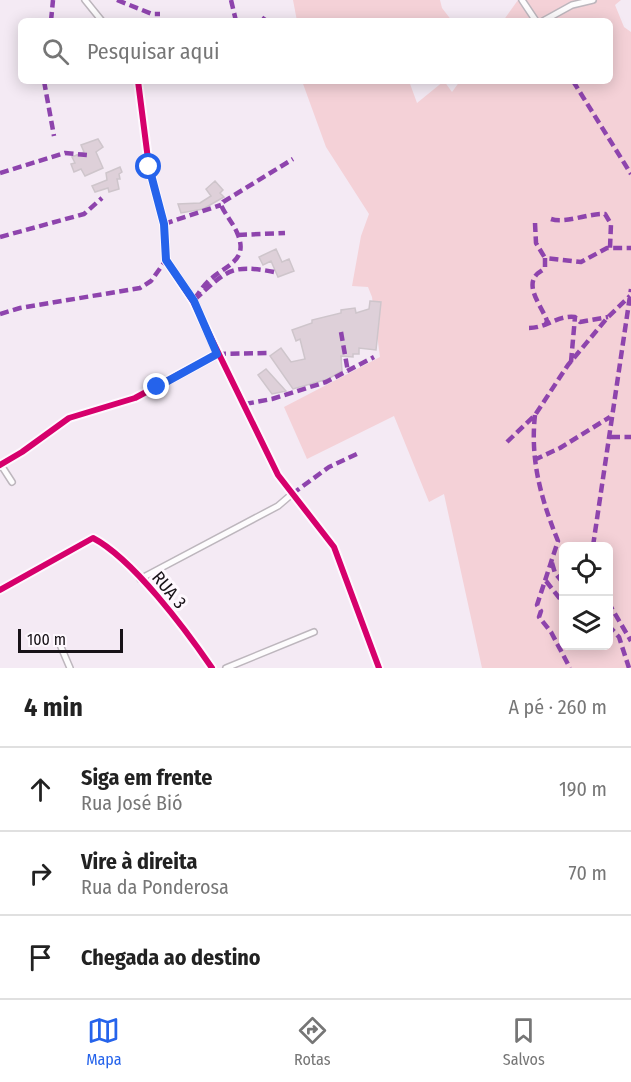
<!DOCTYPE html>
<html lang="pt">
<meta charset="utf-8">
<style>
:root{--surface:#fff;--page:#f2f2f2;--text:#222;--muted:#767676;--line:#e0e0e0;--accent:#2563eb}
body{margin:0;font-family:"Fira Sans Condensed",sans-serif;background:var(--page);color:var(--text)}
.controls{position:absolute;right:18px;bottom:18px;display:grid;overflow:hidden;border-radius:9px;box-shadow:0 3px 15px #0003}
.controls button{width:54px;height:54px;display:grid;place-items:center;padding:0;border:0;border-bottom:2px solid var(--line);background:var(--surface);color:var(--text);font:30px sans-serif}
.scale{position:absolute;left:18px;bottom:15px;width:105px;box-sizing:border-box;padding-left:6px;border:3px solid #171217;border-top:0;font-size:16px;line-height:21px;white-space:nowrap;color:#171217;-webkit-text-stroke:4px #fef8fe;paint-order:stroke}
.stop{position:absolute;width:18px;height:18px;margin:-14px;border:4px solid #2563eb;border-radius:50%;background:#fff}
.stop.end{background:#2563eb;border-color:#fff;box-shadow:0 2px 6px #0008}
.list{margin:0;padding:0;list-style:none}
h2{display:flex;justify-content:space-between;align-items:center;height:78px;margin:0;padding:0 24px;font-size:26px}
h2 small{font-size:20px;font-weight:400;color:var(--muted)}
.list li{display:grid;grid-template-columns:39px 1fr auto;gap:18px;align-items:center;box-sizing:border-box;height:84px;padding:0 24px;border-top:2px solid var(--line)}
.list b{display:block;font-size:22px;white-space:nowrap}
.list p{margin:0;font-size:20px;white-space:nowrap;color:var(--muted)}
.list em{font-size:20px;font-style:normal;color:var(--muted)}
.icon{flex:none;width:33px;height:33px;fill:none;stroke:currentColor;stroke-width:2;stroke-linecap:round;stroke-linejoin:round}
.map{position:relative;flex:none;width:631px;height:668px;overflow:hidden}
.search{position:absolute;background:var(--surface);box-shadow:0 3px 15px #0003;left:18px;right:18px;top:18px;height:66px;display:flex;align-items:center;gap:15px;box-sizing:border-box;padding:0 21px;border-radius:9px;color:var(--muted);font-size:22px}
.sheet{height:330px;background:var(--surface)}
nav{display:flex;justify-content:space-around;align-items:center;box-sizing:border-box;height:84px;border-top:2px solid var(--line);background:var(--surface);font-size:16px;color:var(--muted)}
nav a{display:grid;justify-items:center;gap:3px}
nav .on{color:var(--accent)}
.map>svg:first-child{display:block}
.green{fill:#f4d1d7;fill-rule:evenodd}
.building{fill:#ded0d9;stroke:#cec5cb;stroke-width:1.5}
.lines{fill:none;stroke-linecap:round;stroke-linejoin:round}
.street-casing{stroke:#bdb6bd;stroke-width:8}
.street{stroke:#fdfcfd;stroke-width:5}
.quiet{stroke:#8e44ad;stroke-width:4.5;stroke-dasharray:9 4.5;stroke-linecap:butt}
.cycleway-casing{stroke:#fef8fe;stroke-width:10}
.cycleway{stroke:#d6006c;stroke-width:6}
.route{stroke:#2563eb;stroke-width:8}
.labels{text-anchor:middle;dominant-baseline:central;stroke-width:6;stroke-linejoin:round;paint-order:stroke}
.street-label{font-size:18px;fill:#171217;stroke:#fef8fe}
</style>
<div class="map">
<svg width="631" height="668" viewBox="0 0 631 668">
<rect width="100%" height="100%" fill="#f4eaf4"/>
<path class="green" d="M293 0H440L442 8 452 21H297Z
M518 0H621L615 5 624 27 631 32V668H482L444 494 429 502 394 416 307 459 284 407 380 357 372 297 368 287 352 286 361 236 369 214 326 147 302 81H409L417 103 444 81 452 92 460 81H610V21H503ZM564 546H608V646H564Z"/>
<path class="building" d="M98 139 103 147 96 152 103 168 85 176 81 169 74 172 71 164 75 163 72 157 84 152 81 145Z
M120 167 122 172 119 174 120 179H117L119 189 109 192 108 188 95 192 92 186 107 180 106 173Z
M215 181 223 190 220 193 224 197 203 209 181 213 178 204 200 203 211 196 206 189Z
M276 249 282 262 289 259 294 271 278 277 271 261 263 265 259 257Z
M370 301 381 302 376 350 359 348V354H353V357L341 356 342 371 328 379 293 389 270 356 281 348 291 362 305 359 300 339 296 341 292 330 312 323V320L341 313V310L355 308 356 313 369 309Z
M266 369 286 391 272 394 258 375Z"/>
<g class="lines">
<defs>
<path id="street" d="M85 0 102 21
M522 0 536 21
M543 21 572 5 593 0
M138 81 149 167 164 224 166 260 193 301 278 475 334 547 379 668
M0 465 22 452 69 418 135 398 217 354
M1 465 12 482
M140 579 278 506 292 494
M0 590 93 538C133 559 186 630 212 668
M61 647 70 668
M226 668 314 632"/>
</defs>
<use href="#street" class="street-casing"/>
<use href="#street" class="street"/>
<path class="quiet" d="M117 0 152 14H160
M231 0 236 21
M51 21 53 0
M262 21 265 17
M44 81 54 136
M573 81 631 174
M0 173 65 153 87 155
M551 219C566 224 588 213 605 214L611 224 610 248
M535 223 536 243 545 258
M164 224 221 205
M238 235 285 233
M0 237 84 214 102 198
M274 272C229 263 226 272 193 301 199 293 204 284 212 278 227 265 248 260 238 235 234 224 226 216 221 205L223 202 293 159
M0 314 20 308 140 288 151 281 166 260
M545 326 547 321C543 308 524 287 537 274 539 272 542 271 545 268V258L581 262 607 248H631
M529 328C547 328 557 315 575 317L580 322 608 317
M341 332 348 372
M217 354 267 353
M571 362 575 317
M245 404 272 399 326 382 374 357
M535 415C530 460 541 499 558 541L537 605 541 611 539 617 551 632 570 668
M611 437H631
M507 442 535 415 568 365 608 317 630 296
M534 460 560 448 610 417
M292 494 329 467 359 453
M593 546 631 289
M552 563 555 573 564 584
M546 581 564 604
M608 602 631 641
M608 625 619 637 629 668"/>
<defs>
<path id="cycleway" d="M138 81 149 167 164 224 166 260 193 301 278 475 334 547 379 668
M0 465 22 452 69 418 135 398 217 354
M0 590 93 538C133 559 186 630 212 668"/>
</defs>
<use href="#cycleway" class="cycleway-casing"/>
<use href="#cycleway" class="cycleway"/>
</g>
<g class="lines">
<path class="route" d="M149 167 164 224 166 260 194 301 217 354 157 387"/>
</g>
<g class="labels">
<g class="street-label">
<text transform="translate(169 590) rotate(50)">RUA 3</text>
</g>
</g>
</svg>
<div class="controls">
<button><svg class="icon" aria-label="locate" viewBox="0 0 24 24"><circle cx="12" cy="12" r="6"/><path d="M12 2v4M12 18v4M2 12h4M18 12h4"/></svg></button>
<button><svg class="icon" aria-label="layers" viewBox="0 0 24 24"><path d="M12 4l9 5-9 5-9-5zM3 14l9 5 9-5"/></svg></button>
</div>
<div class="scale">100 m</div>
<div class="stop" style="left:149px;top:167px"></div>
<div class="stop end" style="left:157px;top:387px"></div>
<div class="search"><svg class="icon" aria-label="search" viewBox="0 0 24 24"><circle cx="10" cy="10" r="6"/><path d="M15 15l6 6"/></svg>Pesquisar aqui</div>
</div>
<section class="sheet">
<h2>4 min<small>A pé · 260 m</small></h2>
<ul class="list">
<li><svg class="icon" aria-label="ahead" viewBox="0 0 24 24"><path d="M12 20V5M6 11l6-6 6 6"/></svg><div><b>Siga em frente</b><p>Rua José Bió</p></div><em>190 m</em></li>
<li><svg class="icon" aria-label="right" viewBox="0 0 24 24"><path d="M7 20v-9h11M14 6l5 5-5 5"/></svg><div><b>Vire à direita</b><p>Rua da Ponderosa</p></div><em>70 m</em></li>
<li><svg class="icon" aria-label="arrive" viewBox="0 0 24 24"><path d="M6 21V4h12l-3 4 3 4H6"/></svg><div><b>Chegada ao destino</b></div></li>
</ul>
</section>
<nav>
<a class="on"><svg class="icon" aria-label="map" viewBox="0 0 24 24"><path d="M3 6l6-2 6 2 6-2v14l-6 2-6-2-6 2zM9 4v14M15 6v14"/></svg>Mapa</a>
<a><svg class="icon" aria-label="directions" viewBox="0 0 24 24"><path d="M12 3l9 9-9 9-9-9zM9 14v-3h6M13 9l2 2-2 2"/></svg>Rotas</a>
<a><svg class="icon" aria-label="saved" viewBox="0 0 24 24"><path d="M7 4h10v16l-5-4-5 4z"/></svg>Salvos</a>
</nav>
